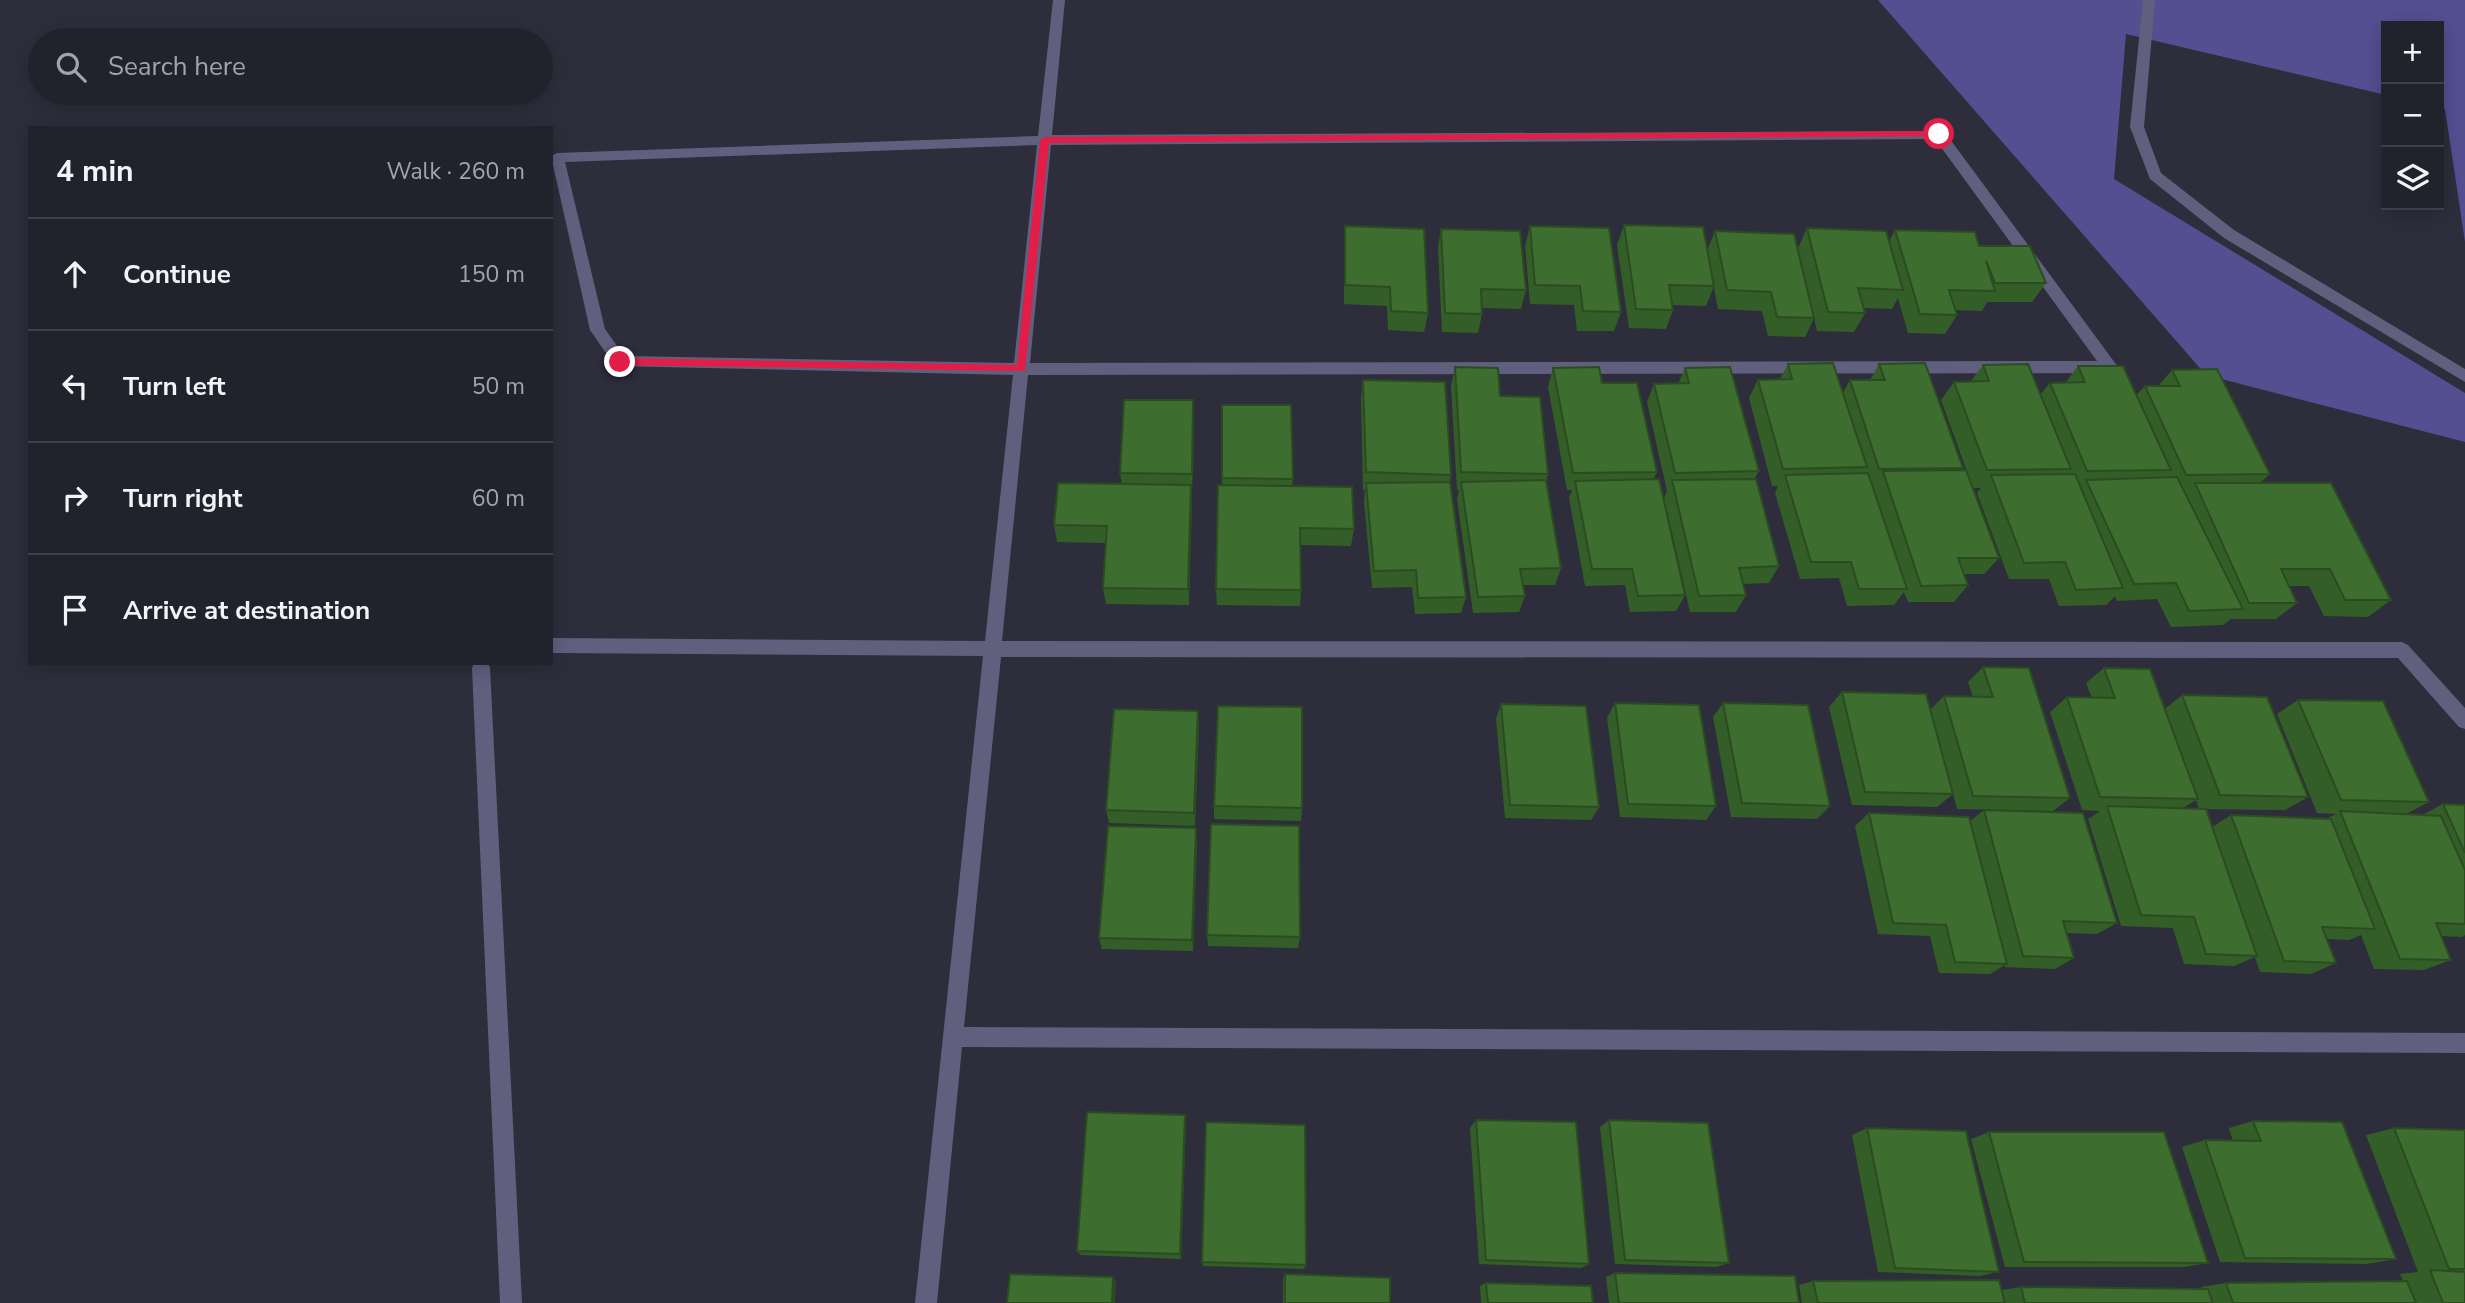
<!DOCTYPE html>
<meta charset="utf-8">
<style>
:root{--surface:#22222d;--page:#2e2f39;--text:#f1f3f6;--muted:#a2a4aa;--line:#3f3f49}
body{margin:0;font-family:"Nunito Sans",sans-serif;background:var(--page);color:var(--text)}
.controls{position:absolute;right:21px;top:21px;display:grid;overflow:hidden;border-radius:0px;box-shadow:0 4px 18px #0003}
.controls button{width:63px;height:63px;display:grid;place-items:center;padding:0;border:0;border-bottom:2px solid var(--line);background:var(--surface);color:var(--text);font:35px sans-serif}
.stop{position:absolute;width:21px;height:21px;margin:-16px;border:5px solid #e11d48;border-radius:50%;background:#fff}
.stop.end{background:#e11d48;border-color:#fff;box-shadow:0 2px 7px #0008}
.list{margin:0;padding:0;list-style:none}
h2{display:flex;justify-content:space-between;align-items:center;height:91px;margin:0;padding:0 28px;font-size:30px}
h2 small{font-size:23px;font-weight:400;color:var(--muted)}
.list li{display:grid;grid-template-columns:46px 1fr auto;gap:21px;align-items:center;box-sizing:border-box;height:112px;padding:0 28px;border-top:2px solid var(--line)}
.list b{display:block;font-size:26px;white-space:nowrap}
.list em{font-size:23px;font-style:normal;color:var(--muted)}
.icon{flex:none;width:38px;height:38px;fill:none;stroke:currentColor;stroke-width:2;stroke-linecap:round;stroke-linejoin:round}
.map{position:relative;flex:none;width:2465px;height:1303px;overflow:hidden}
.search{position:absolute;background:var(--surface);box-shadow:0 4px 18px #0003;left:28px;top:28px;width:525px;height:77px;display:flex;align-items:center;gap:18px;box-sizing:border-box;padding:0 24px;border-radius:38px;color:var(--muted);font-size:26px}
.panel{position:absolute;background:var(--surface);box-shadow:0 4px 18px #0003;left:28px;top:126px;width:525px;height:539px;border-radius:0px}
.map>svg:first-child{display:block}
.green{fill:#544f91}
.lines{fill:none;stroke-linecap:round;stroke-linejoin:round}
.lane{fill:#60607e;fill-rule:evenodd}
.street{fill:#60607e;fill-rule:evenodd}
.wall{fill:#345e28}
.shaded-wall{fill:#2b4c21}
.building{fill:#3d6d2f;stroke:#2b4c21;stroke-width:2}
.route{fill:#e11d48}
</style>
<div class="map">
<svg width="2465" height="1303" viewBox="0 0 2465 1303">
<rect width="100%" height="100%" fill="#2e2d3c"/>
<path class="green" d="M1878 0H2465V242L2445 109 2439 107V26H2386V95L2126 34 2114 179 2465 393V442L2206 375Z"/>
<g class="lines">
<path class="lane" d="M474 663H488L490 668 522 1303H500L472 668Z"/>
<path class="street" d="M1053 0H1065L1052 135 1944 131 2118 367 2110 373 1028 375 1002 641 2402 642 2408 645 2465 708V729L2459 727 2398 658 1001 657 964 1027 2465 1033V1053L962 1047 937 1303H915L983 656 554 653 551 652V638L985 641 1013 375 615 366 590 330 551 156 557 153 1038 136ZM1935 139 2097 361 1030 363 1051 145ZM1037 145 1014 363 624 356 605 329 565 162Z
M2143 0H2155L2144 127 2161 173 2234 230 2465 369V382L2224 238 2150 179 2130 127Z"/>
</g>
<path class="wall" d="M1624 225 1714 286 1706 306 1672 305 1673 310 1666 329 1629 328 1617 245Z
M1345 226 1428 313 1424 332 1388 330 1387 306 1344 304V246Z
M1530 226 1621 312 1614 331H1577L1574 305 1530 304 1525 246Z
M1807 228 1889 241 1895 230 1979 246 2046 283 2032 302H1987L1982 311 1956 310 1957 315 1945 334 1908 333 1898 298 1892 309 1863 308 1865 313 1854 332 1817 331 1814 318 1805 337 1768 336 1762 311 1718 309 1707 251 1715 231 1798 248Z
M1441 229 1526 290 1521 309 1482 308V314L1478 333 1442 332 1438 248Z
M1788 364 1843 393 1850 380H1870L1879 364 1963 468 1962 470 1999 558 1984 574H1964L1968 585 1954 602H1908L1904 592 1894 605 1847 606 1839 578 1800 579 1775 493 1778 486H1772L1749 398 1758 380 1780 379Z
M1983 365 2040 395 2050 383H2065L2078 366 2136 395 2145 386H2158L2172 370 2270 474 2260 483 2391 600 2368 617 2324 616 2309 586H2289L2297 603 2276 619H2231L2223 625 2171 627 2157 599 2117 601 2115 596 2106 605 2059 606 2049 579H2009L1977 493 1981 488H1973L1941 400 1954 382 1971 381Z
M1455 367 1500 396 1548 474 1546 481 1561 568 1555 585H1523L1525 596 1519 612 1473 613 1457 499 1459 490H1457L1451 386Z
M1553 368 1602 383 1657 472 1653 480 1685 595 1676 611 1630 612 1625 585 1585 586 1569 498 1572 490H1567L1548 387Z
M1685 368 1759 471 1754 479 1779 566 1769 583 1743 584 1746 595 1736 612H1690L1664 498 1667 491 1647 402 1654 384H1678Z
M1363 380 1451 475 1450 482 1466 597 1461 613 1415 614 1412 587 1372 588 1364 501 1365 490H1363L1361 399Z
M1222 405 1293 479 1292 486 1354 529 1351 546 1300 545 1301 590 1300 606 1217 605 1216 589 1222 485Z
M1194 419 1189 605 1106 604 1103 588 1106 543 1057 542 1054 525 1122 484 1120 473Z
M1983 667 2070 798 2053 811 1957 809 1944 760 1953 794 1937 807 1852 805 1829 707 1842 692 1930 710 1944 696 1973 697 1968 682Z
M2104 668 2165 709 2182 695 2308 797 2285 810 2199 809 2196 800 2183 808 2212 827 2231 815 2328 818 2336 814 2317 813 2277 714 2298 700 2429 802 2406 814 2422 815 2443 804 2465 805V935L2462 937 2441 936 2451 960 2424 970 2374 969 2361 935 2349 940 2327 939 2336 963 2311 974 2260 972 2255 957 2234 966 2184 964 2173 928 2121 926 2088 819 2100 811 2082 810 2050 712 2067 697 2092 698 2086 683Z
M1615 703 1716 806 1706 820 1620 817 1607 718Z
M1723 703 1830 806 1817 819 1731 817 1713 717Z
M1501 704 1599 807 1591 820 1505 818 1496 719Z
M1199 726 1195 826 1109 823 1106 810Z
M1214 806 1302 808 1301 821 1214 819Z
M1984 810 2117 923 2097 934 2067 933 2074 958 2055 969 2005 967V965L1990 974 1939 973 1930 936 1878 934 1855 826 1869 813 1970 821Z
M1196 828 1197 841 1193 951 1102 949 1099 938Z
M1207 935 1300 937 1298 948 1208 946Z
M1185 1115 1186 1122 1181 1259 1081 1255 1077 1251Z
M1476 1120 1589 1264 1581 1268 1479 1264 1470 1128Z
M1609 1120 1729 1263 1716 1267 1615 1264 1600 1127Z
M2253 1121 2396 1259 2367 1264 2220 1262 2182 1147 2205 1140 2233 1141 2229 1128Z
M1867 1128 1999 1272 1980 1276 1878 1272 1852 1135Z
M2394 1128 2465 1130V1303H1802L1799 1285 1813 1281 2002 1290 2021 1287 2202 1289 2201 1287 2226 1283 2403 1281 2400 1274 2418 1272 2366 1135Z
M1989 1132 2208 1263 2184 1267H2005L1971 1139Z
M1202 1262 1306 1265 1304 1269 1203 1266Z
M1615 1273 1799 1303H1609L1606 1277Z
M1285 1274 1390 1303H1283V1278Z
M1486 1283 1593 1303H1481L1480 1286Z"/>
<path class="shaded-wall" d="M1193 400 1194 419 1193 492 1192 474Z
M1191 485 1192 503 1189 605 1188 589Z
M1198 711 1199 726 1195 826 1194 813Z
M1196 828 1197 841 1193 951 1192 940Z
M1185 1115 1186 1122 1181 1259 1180 1254Z
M1113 1277 1116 1281 1115 1303H1112Z"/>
<path class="building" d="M1624 225 1703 227 1714 286 1669 285 1673 310 1636 309Z
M1345 226 1424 229 1428 313 1391 311 1390 287 1345 285Z
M1530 226 1609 228 1621 312 1583 311 1580 286 1535 285Z
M1807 228 1886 231 1903 290 1858 288 1865 313 1828 312Z
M1441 229 1520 231 1526 290 1481 289 1482 314 1445 313Z
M1895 230 1975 232 1979 246H2030L2046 283H1995L1986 261 1995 291 1949 290 1957 315 1920 314Z
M1715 231 1794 234 1814 318 1777 317 1771 292 1727 290Z
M1833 363 1867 467 1783 469 1758 380 1792 379 1788 364Z
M1925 363 1963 468 1879 469 1850 380H1885L1879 364Z
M2028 364 2071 469 1987 470 1954 382 1989 381 1983 365Z
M2078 366H2123L2171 470 2087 471 2050 383 2085 382Z
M1455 367 1498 368 1500 396 1540 397 1548 474 1461 472Z
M1599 367 1602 383H1637L1657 472 1573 473 1553 368Z
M1730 367 1759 471 1675 473 1654 384 1689 383 1685 368Z
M2217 369 2270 474 2186 475 2145 386H2180L2172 370Z
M1363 380 1445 382 1451 475 1366 472Z
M1124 400H1193L1192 474 1120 473Z
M1222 405H1291L1293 479 1222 478Z
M1966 470 1999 558H1958L1968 585 1921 586 1883 471Z
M1868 473 1907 589H1859L1851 562H1811L1785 475Z
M2075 474 2123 588 2076 590 2065 562 2024 563 1991 475Z
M2177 477 2243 609 2189 611 2176 583 2134 584 2086 480Z
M1659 479 1685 595 1638 596 1632 569H1592L1575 481Z
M1756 479 1779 566 1739 568 1746 595 1699 596 1672 480Z
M1546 480 1561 568 1520 569 1525 596 1478 597 1461 482Z
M1450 482 1466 597 1418 598 1416 570 1374 571 1366 483Z
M1058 483 1191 485 1188 589 1103 588 1107 526 1054 525Z
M2195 483H2331L2391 600H2345L2330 569H2281L2297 603H2249Z
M1218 485 1352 487 1354 529 1300 528 1301 590 1216 589Z
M1983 667 2029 668 2070 798 1973 796 1944 696 1993 697Z
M2104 668 2150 669 2198 799 2100 797 2067 697 2115 698Z
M1842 692 1926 694 1953 794 1865 792Z
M2182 695 2267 697 2308 797 2220 795Z
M2298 700 2383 701 2429 802 2341 800Z
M1615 703 1699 705 1716 806 1628 804Z
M1723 703 1808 705 1830 806 1742 803Z
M1501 704 1586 706 1599 807 1510 805Z
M1218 706 1302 707V808L1214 806Z
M1114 709 1198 711 1194 813 1106 810Z
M2443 804 2465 805V853Z
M2107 806 2206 809 2257 956 2206 954 2194 917 2141 915Z
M1984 810 2083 813 2117 923 2063 921 2074 958 2023 956Z
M2340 811 2441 816 2465 870V924L2436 923 2451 960 2400 959Z
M1869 813 1969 817 2007 964 1955 962 1946 925 1893 923Z
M2231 815 2331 819 2375 929 2322 927 2336 963 2284 961Z
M1211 824 1299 826 1300 937 1207 935Z
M1108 826 1196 828 1192 940 1099 938Z
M1087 1112 1185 1115 1180 1254 1077 1251Z
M1476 1120 1576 1122 1589 1264 1486 1260Z
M1609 1120 1708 1123 1729 1263 1625 1260Z
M2253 1121 2342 1122 2396 1259 2245 1258 2205 1140 2261 1141Z
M1206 1122 1305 1125 1306 1265 1202 1262Z
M1867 1128 1966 1131 1999 1272 1895 1268Z
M2394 1128 2465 1130V1269H2449Z
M1989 1132H2164L2208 1263 2024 1262Z
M2430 1270 2465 1272V1303H2443Z
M1615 1273 1795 1276 1799 1303H1619Z
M1010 1274 1113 1277 1112 1303H1007Z
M1285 1274 1390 1278V1303H1285Z
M1999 1280 2005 1303H1818L1813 1281Z
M2407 1281 2416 1303H2233L2226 1283Z
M1486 1283 1591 1286 1593 1303H1488Z
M2021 1287 2208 1289 2213 1303H2025Z"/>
<path class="route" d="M1939 131 1942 132V136L1049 143 1025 371 620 365 615 362 620 358 1017 365 1040 140 1045 137Z"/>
</svg>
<div class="controls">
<button>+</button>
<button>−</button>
<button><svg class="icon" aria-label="layers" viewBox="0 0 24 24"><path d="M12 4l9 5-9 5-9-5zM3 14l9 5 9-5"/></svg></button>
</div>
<div class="stop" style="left:1939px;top:134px"></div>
<div class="stop end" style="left:620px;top:362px"></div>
<div class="search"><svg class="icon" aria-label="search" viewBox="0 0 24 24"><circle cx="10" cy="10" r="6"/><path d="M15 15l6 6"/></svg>Search here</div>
<section class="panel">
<h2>4 min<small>Walk · 260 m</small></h2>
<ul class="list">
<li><svg class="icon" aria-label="ahead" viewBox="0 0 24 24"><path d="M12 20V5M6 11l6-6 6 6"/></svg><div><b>Continue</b></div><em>150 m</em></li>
<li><svg class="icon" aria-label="left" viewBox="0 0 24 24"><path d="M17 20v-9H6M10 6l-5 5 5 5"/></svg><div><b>Turn left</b></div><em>50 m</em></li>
<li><svg class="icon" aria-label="right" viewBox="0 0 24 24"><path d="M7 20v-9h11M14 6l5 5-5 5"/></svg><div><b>Turn right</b></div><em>60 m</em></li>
<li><svg class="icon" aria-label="arrive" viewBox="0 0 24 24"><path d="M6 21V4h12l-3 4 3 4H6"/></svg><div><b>Arrive at destination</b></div></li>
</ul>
</section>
</div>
